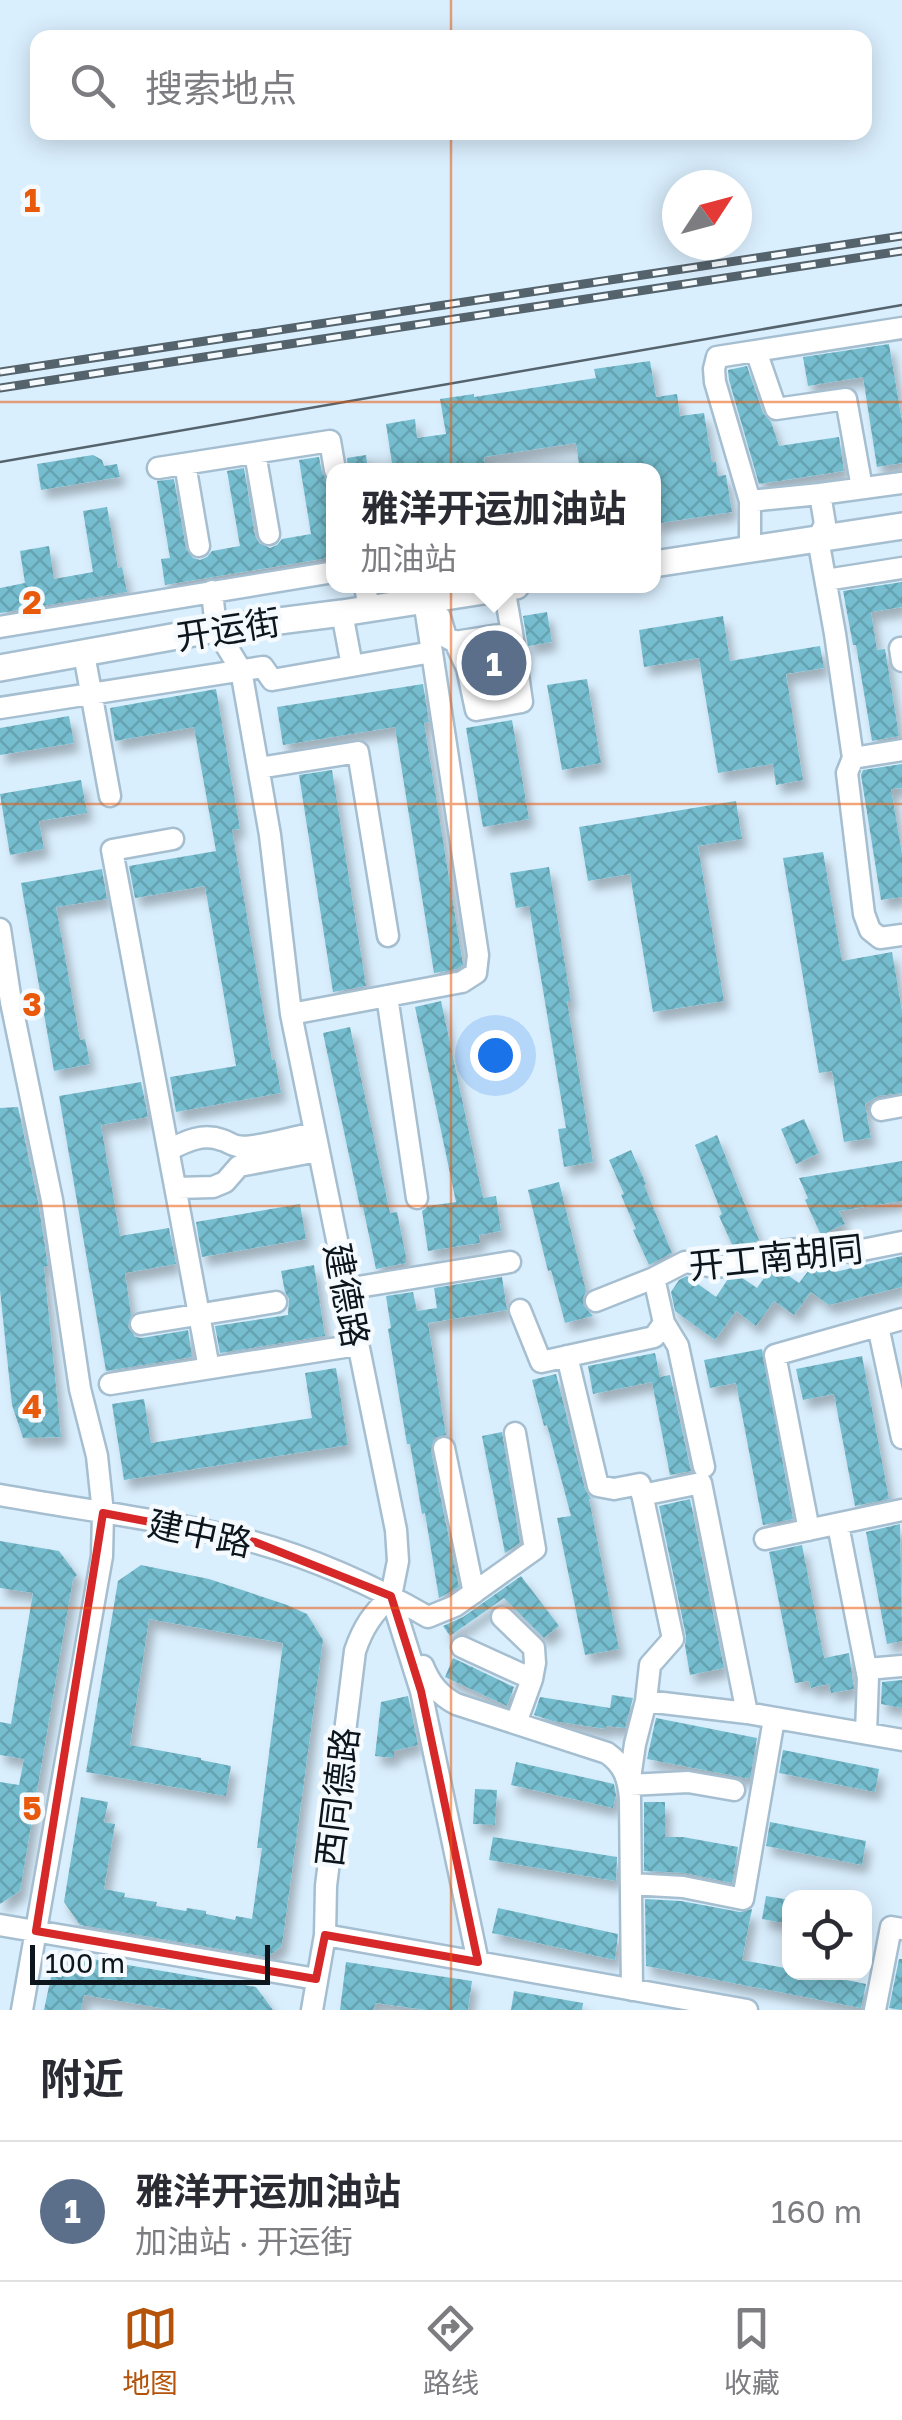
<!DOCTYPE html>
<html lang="zh">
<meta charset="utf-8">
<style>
:root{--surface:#fff;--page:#f2f2f3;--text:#2b2b33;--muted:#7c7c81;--line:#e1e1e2;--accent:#b45309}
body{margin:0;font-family:"Golos Text","Noto Sans SC",sans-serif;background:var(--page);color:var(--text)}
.controls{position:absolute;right:30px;bottom:30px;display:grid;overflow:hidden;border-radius:20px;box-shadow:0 5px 25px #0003}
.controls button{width:90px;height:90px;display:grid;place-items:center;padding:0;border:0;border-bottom:2px solid var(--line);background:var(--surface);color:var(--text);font:50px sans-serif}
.compass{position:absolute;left:662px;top:170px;width:90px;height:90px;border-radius:50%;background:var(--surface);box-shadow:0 5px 25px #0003;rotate:54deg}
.scale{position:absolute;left:30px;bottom:25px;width:240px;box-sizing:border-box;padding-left:10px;border:5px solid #0d161d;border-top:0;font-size:28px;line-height:35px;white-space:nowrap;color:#0d161d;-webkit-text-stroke:8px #f4fafd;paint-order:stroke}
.you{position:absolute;left:495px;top:1055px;width:35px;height:35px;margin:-25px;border:8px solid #fff;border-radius:50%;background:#1a73e8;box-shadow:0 0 0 15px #1a73e833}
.badge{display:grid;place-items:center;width:65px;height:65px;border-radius:50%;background:var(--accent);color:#fff;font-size:32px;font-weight:700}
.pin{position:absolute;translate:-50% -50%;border:5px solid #fff;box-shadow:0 2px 10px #0006}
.popup{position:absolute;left:326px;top:463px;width:335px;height:130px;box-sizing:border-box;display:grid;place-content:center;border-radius:20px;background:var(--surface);filter:drop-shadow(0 2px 8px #0005);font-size:32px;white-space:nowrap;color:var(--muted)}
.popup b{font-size:38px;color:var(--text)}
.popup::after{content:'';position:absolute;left:50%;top:100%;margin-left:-20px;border:20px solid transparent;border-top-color:var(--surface)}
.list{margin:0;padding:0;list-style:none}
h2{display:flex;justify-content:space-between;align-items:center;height:130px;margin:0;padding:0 40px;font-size:42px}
h2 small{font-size:32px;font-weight:400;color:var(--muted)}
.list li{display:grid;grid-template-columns:65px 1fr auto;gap:30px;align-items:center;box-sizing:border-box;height:140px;padding:0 40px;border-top:2px solid var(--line)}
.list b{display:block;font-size:38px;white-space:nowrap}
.list p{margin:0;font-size:32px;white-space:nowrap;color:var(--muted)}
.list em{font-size:32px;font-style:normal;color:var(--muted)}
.icon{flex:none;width:55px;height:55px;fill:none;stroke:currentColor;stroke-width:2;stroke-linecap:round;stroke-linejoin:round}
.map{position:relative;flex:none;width:902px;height:2010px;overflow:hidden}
.search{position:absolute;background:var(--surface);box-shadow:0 5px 25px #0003;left:30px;right:30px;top:30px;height:110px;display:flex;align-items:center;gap:25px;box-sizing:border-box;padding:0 35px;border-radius:20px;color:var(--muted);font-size:38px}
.sheet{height:270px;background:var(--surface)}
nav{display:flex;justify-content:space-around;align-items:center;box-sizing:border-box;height:140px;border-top:2px solid var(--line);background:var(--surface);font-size:28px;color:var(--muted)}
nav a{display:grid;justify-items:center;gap:5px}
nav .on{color:var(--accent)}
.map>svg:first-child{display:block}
.building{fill:url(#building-cross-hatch);filter:url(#shadow)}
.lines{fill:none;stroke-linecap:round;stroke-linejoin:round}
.minor-casing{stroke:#a5bed0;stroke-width:25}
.major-casing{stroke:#a5bed0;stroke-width:30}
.minor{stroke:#fff;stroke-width:20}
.major{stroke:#fff;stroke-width:25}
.tram{stroke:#55636c;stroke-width:2.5}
.rail-casing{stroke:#55636c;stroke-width:9}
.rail{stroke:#f4fafd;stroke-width:5;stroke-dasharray:15;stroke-linecap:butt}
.marked{fill:none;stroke:#d62828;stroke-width:8;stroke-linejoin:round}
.grid{fill:none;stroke:#e8590c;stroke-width:2.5;stroke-opacity:0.55}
.labels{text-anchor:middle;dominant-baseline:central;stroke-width:9;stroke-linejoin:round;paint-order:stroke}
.street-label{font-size:35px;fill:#0d161d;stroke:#f4fafd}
.grid-label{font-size:32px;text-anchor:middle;font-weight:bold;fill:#e8590c;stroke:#f4fafd;stroke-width:9;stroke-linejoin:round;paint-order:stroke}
</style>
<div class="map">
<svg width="902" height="2010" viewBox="0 0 902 2010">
<defs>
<pattern id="building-cross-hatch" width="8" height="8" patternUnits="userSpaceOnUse" patternTransform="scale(2.5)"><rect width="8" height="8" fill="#76becf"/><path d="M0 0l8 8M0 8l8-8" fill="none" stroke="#65a3b1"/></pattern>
<filter id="shadow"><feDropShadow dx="5.5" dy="9" stdDeviation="5" flood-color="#0004"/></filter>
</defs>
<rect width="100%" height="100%" fill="#daeffe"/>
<path class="building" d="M889 344 902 422V463L877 467 863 377 808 386 803 357Z
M650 361 656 397 677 394 680 416 704 413 712 462H716L718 476 726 475 732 512 654 524V470H580L576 443 484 457 486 470H393L386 424 415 419 417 438 446 434 440 399 474 394V397L596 378 594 369Z
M747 366 763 413 771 422 779 446 839 437 844 471 759 484 729 380 728 370Z
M93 455 102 460 104 466 117 464 120 477 41 490 37 464Z
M366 455 368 470H348L347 458Z
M319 457 322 473 328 481 334 517V557L165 585 161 559 170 558 157 481 174 479 186 549 193 558 200 560 207 557 212 551 240 546 227 471 244 468 255 536 259 543 270 548 277 545 282 539 311 534 299 460Z
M107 507 118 568 122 567 127 592 0 613V588L25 583 20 551 49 546 54 579 93 572 83 511Z
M902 582V607L871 612 877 650 885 649 899 736 872 741 856 645H853L843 591Z
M547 612 552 642 528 646 523 616Z
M723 616 730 661 820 646 824 668 786 674 803 780 776 785 773 764 718 773 699 658 644 667 639 630Z
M500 649 506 691 487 694 480 665 475 653Z
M587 679 601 763 562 770 547 685Z
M423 684 429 722 424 723 463 965 457 969 434 973 395 727 283 745 277 707Z
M216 689 240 829 232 830 272 1060 275 1059 281 1093 176 1112 170 1077 236 1066 205 886 135 898 129 866 216 851 194 727 115 741 110 708Z
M69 716 74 743 0 755V728Z
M512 720 529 819 483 827 466 728Z
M902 764V788L891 789 902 854V897L881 900 861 775 863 770Z
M332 770 366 986 333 992 299 775Z
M81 780 87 813 39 821 44 849 10 855 0 794Z
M736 801 742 839 698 846 724 1001 653 1012 630 874 588 881 579 827Z
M823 852 842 961 892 952 902 1011V1093L878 1096 865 1104 871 1138 844 1142 832 1071 819 1073 783 858Z
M549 867 571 1001H567L593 1162 564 1167 558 1129 566 1128 529 906 516 908 510 873Z
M102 869 107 899 56 907 80 1040 85 1039 90 1064 54 1071 21 883Z
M441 1001 483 1198 496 1196 501 1231 479 1235 480 1243 428 1251 422 1211 428 1206 456 1202 415 1007Z
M350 1027 390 1213 397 1212 406 1257V1263L376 1269 363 1207H360L323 1033Z
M141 1082 148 1117 101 1125 120 1236 169 1228 176 1264 125 1273 131 1315 128 1327 135 1337 142 1338 188 1330 192 1357 106 1371 59 1096Z
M18 1107 38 1202 48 1266 44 1267 61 1437 23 1438 12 1405 0 1290V1108Z
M804 1119 819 1153 796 1164 781 1129Z
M717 1135 759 1240 735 1251 719 1216 722 1214 695 1145Z
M631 1150 646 1184 644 1185 672 1253 649 1265 633 1230 636 1229 621 1195 624 1194 609 1160Z
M902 1161V1201L839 1211 845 1224 821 1235 805 1200 808 1198 799 1178Z
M559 1182 586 1291 583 1298V1305L593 1316 565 1323 551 1270 548 1271 528 1190Z
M300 1204 306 1239 202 1257 196 1222Z
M902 1256V1287L829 1305 811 1292 794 1315 774 1301 756 1326 736 1311 715 1340 675 1311 671 1292 679 1280 687 1276 716 1297 728 1279 741 1277 757 1288 771 1268 776 1267 799 1283 815 1262 822 1263 835 1272Z
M314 1265 325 1336 220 1353 215 1326 288 1315 289 1299 285 1292 281 1271Z
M502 1277 507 1310 428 1323 446 1435 434 1438 431 1451 459 1587 439 1598 425 1513 422 1514 410 1444H407L388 1329 391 1328 386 1296 413 1292 417 1311 437 1308 434 1288Z
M762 1349 793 1519 763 1525 736 1383 710 1388 704 1360Z
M655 1353 660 1377 670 1375 691 1471 670 1475 652 1382 593 1394 588 1366Z
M862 1356 889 1499 855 1506 834 1394 803 1400 796 1369Z
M336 1368 348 1445 124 1480 112 1404 144 1399 151 1443 312 1418 305 1373Z
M556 1374 585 1489 591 1499H589L619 1649 585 1655 557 1518 571 1516 547 1425 544 1426 532 1380Z
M502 1432 520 1543 505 1553 482 1436Z
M690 1499 724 1668 690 1675 685 1646 686 1636 659 1506Z
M900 1524 902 1641 887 1644 866 1532Z
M0 1541 59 1551 77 1575 73 1579 20 1891 0 1904V1782L19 1785 24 1759 0 1755V1722L11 1724 33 1593 0 1588Z
M802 1545 824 1658 849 1653 854 1689 831 1693 829 1684 811 1688 809 1681 795 1683 769 1552Z
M141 1565 209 1579 287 1605 307 1614 323 1640 283 1938 281 1947 267 1957 80 1925 64 1902 81 1797 108 1802 104 1822 115 1824 104 1889 125 1893 124 1897 157 1902 156 1906 186 1911 187 1908 206 1911V1914L235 1920 236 1916 252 1919 262 1848H257L283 1643 149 1619 130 1745 201 1758V1760L231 1766 226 1796 86 1772 118 1581Z
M521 1576 559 1626 544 1638 504 1598 450 1636 443 1626 463 1617Z
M453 1658 514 1687 507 1706 445 1677Z
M902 1680V1708L881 1704 882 1682Z
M612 1695 633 1698 625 1728 606 1726V1729L553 1721 534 1715 540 1697 610 1708Z
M408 1696 418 1745 394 1751V1758L375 1756 381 1702Z
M656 1718 757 1738 750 1779 647 1759Z
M783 1750 879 1769 875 1792 779 1773Z
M516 1762 614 1784 616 1795 613 1808 511 1785Z
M475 1789 497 1790 495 1825 473 1824Z
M644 1802H665V1837H683L738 1847 732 1883 685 1873 644 1871Z
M770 1822 866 1841 862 1865 766 1846Z
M493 1837 617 1857 616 1881 489 1860Z
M766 1896 790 1900V1924L762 1919Z
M645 1899 681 1901 740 1912 752 1909 742 1960 790 1969V1972H807L866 1984 861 2008 646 1966Z
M498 1908 618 1934 615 1960 492 1933Z
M75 1956 256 1987 273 2010H173L84 1995 81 2010H44L52 1972Z
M899 1959H902V2010L889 2008Z
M346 1962 472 1981 468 2010H426L375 2003 374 2010H340Z
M514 1991 583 2003 582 2010H511Z"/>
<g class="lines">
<defs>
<path id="minor" d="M756 351 776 409 846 399 862 488
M255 453 269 534
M185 464 199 546
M158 468 330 441 335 470
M820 494 825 524 818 539 835 634 853 758 847 773 864 914 870 930 880 938 902 935
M750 501 715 382 714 369 717 357 902 328
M750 550V501L820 494 902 483
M826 580 902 568
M365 586 369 609
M212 591 216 629 241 670 270 835 291 1014 396 1530 398 1561 391 1596 421 1691 478 1962
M342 613 352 666
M0 627 334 572
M455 642 467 668 476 710 522 702 512 633
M902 648H900L902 661
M84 654 110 796
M0 708 263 667 272 680 432 652
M853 758 902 750
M259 768 358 752 388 936
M173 839 112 850 209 1368
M0 929 11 1002 52 1200 80 1389 97 1456 103 1513 102 1556 22 2010
M387 996 417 1198
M291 1014 462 982 476 973 478 955 424 600 440 617 446 637 455 642 512 633 504 587
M881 1110 902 1106
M169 1150C186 1141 203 1133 222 1140 227 1141 231 1145 237 1146 252 1150 297 1136 314 1133
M177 1188 213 1187 225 1182 239 1166 318 1151
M346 1289 510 1262
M596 1301 654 1278 685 1262 715 1267 738 1264 780 1251 809 1248 852 1252 902 1242
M520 1310 541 1362 654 1337 664 1323 654 1278
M664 1323 678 1346 704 1467
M141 1324 276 1302
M878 1326 902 1438
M567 1356 598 1486 614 1489 640 1484 673 1639 650 1665 646 1701 635 1744 629 1785 688 1782 734 1790
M110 1384 357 1345
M444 1448 474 1593
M0 1495C83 1510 168 1520 250 1541 310 1557 375 1586 428 1617L455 1606 535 1549 515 1433
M642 1495 701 1483 747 1713
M838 1525 868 1678 866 1733
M809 1530 775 1355 902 1319
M765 1539 902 1510
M502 1617 534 1648 535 1663 532 1679
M462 1647 532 1679 516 1723
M423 1666C430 1683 439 1695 456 1704L607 1753C624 1765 628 1778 630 1798L632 1990
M867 1669 902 1666
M646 1701 747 1713 902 1740
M631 1884 683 1887 743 1899 774 1719
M0 1925 316 1979
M325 1935 747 2010
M312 2010 325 1935 326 1886 355 1651C363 1627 373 1613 391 1596
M875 2010 891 1927 902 1929"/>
<path id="major" d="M654 564 902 526
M0 668 216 629 342 613 516 586"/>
</defs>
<use href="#minor" class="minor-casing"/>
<use href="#major" class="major-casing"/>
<use href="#minor" class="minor"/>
<use href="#major" class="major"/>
<path class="tram" d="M0 462 902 305"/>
<defs>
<path id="rail" d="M0 372 902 236
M0 388 902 251"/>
</defs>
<use href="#rail" class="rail-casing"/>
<use href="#rail" class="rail"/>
</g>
<path class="marked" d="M103 1513 255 1542 391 1596 421 1691 478 1962 325 1935 316 1979 36 1931Z"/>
<path class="grid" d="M451 0V38M451 132V2010M0 402H902M0 804H902M0 1206H902M0 1608H902"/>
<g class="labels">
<g class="street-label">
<text transform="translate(228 629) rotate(-9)">开运街</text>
<text transform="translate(776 1257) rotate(-6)">开工南胡同</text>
<text transform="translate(347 1295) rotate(79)">建德路</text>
<text transform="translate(200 1533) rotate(12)">建中路</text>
<text transform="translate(337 1797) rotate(-83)">西同德路</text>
</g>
</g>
<g class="grid-label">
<text x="32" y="212">1</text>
<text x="32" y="614">2</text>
<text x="32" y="1016">3</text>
<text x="32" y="1418">4</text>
<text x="32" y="1820">5</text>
</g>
</svg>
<div class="controls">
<button><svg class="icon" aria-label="locate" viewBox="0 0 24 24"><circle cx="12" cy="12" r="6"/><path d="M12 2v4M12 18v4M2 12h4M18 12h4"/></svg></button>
</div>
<svg class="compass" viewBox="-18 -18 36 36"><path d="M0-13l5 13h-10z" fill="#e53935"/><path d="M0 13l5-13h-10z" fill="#7c7c81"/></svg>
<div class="scale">100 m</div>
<div class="you"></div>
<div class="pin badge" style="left:494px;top:663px;background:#5c6f8a">1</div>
<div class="popup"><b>雅洋开运加油站</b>加油站</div>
<div class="search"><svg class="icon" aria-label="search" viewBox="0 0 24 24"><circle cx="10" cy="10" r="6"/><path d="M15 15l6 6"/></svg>搜索地点</div>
</div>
<section class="sheet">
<h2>附近<small></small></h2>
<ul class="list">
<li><span class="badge" style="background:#5c6f8a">1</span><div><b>雅洋开运加油站</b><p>加油站 · 开运街</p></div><em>160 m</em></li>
</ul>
</section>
<nav>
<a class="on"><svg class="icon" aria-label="map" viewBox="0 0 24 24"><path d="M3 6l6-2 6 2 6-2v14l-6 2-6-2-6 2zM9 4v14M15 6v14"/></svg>地图</a>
<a><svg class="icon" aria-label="directions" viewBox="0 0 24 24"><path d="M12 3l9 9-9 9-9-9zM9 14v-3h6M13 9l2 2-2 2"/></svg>路线</a>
<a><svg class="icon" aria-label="saved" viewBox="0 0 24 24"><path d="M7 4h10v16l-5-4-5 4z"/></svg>收藏</a>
</nav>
